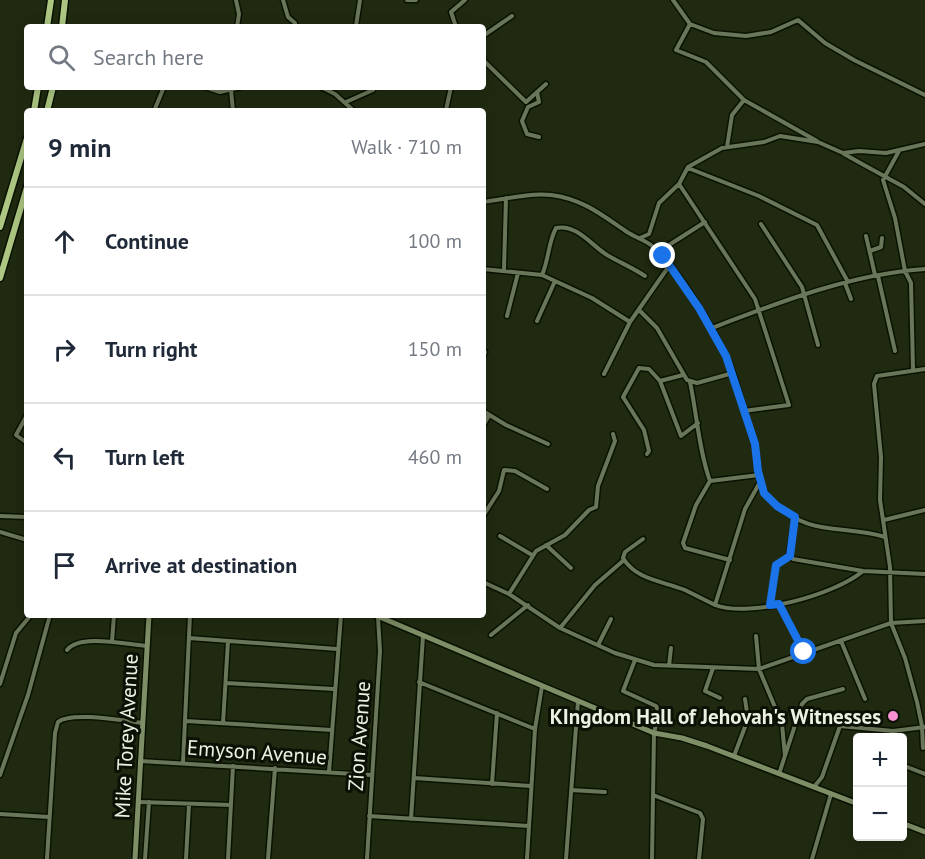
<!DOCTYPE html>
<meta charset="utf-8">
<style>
:root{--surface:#fff;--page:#f2f2f3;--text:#1f2937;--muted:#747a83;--line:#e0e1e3}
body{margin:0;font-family:"PT Sans",sans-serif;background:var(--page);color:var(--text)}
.controls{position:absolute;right:18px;bottom:18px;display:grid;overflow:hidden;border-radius:6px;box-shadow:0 3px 15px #0003}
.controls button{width:54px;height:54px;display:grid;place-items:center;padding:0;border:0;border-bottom:2px solid var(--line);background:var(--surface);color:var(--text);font:30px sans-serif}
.stop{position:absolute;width:18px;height:18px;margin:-14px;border:4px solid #1a73e8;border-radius:50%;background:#fff}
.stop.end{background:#1a73e8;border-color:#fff;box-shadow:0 2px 6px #0008}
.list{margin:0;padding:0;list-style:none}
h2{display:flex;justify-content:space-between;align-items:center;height:78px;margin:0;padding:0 24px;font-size:26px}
h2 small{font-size:20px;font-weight:400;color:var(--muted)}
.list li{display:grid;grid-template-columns:39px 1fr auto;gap:18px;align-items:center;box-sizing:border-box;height:108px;padding:0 24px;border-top:2px solid var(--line)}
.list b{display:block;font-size:22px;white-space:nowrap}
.list em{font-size:20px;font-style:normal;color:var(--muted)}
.icon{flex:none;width:33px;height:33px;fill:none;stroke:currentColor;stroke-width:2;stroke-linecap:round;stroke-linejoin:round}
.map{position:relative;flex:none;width:925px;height:859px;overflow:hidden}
.search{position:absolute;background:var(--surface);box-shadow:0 3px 15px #0003;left:24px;top:24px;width:462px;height:66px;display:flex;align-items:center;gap:15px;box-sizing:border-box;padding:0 21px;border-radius:6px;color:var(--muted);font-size:22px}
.panel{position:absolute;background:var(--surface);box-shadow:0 3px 15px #0003;left:24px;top:108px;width:462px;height:510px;border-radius:6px}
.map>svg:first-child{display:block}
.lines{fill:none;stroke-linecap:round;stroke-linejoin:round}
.street-casing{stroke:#0a1200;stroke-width:7}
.secondary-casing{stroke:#0a1200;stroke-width:8}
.highway-casing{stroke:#0a1200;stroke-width:9}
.street{stroke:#6a7659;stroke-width:4}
.secondary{stroke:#7e8e66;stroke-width:5}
.highway{stroke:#adc783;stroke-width:6}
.route{stroke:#1a73e8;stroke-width:8}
.poi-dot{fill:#f690d0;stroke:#0c1106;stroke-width:2}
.labels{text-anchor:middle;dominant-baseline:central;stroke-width:6;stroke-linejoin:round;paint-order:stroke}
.poi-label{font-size:21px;font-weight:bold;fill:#ebf2e2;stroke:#0c1106;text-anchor:end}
.street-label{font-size:21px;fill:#ebf2e2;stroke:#0c1106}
</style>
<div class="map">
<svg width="925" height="859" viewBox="0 0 925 859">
<rect width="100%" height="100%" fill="#202a10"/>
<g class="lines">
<defs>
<path id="street" d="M236 0 239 14 237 27
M283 0 288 17 295 23V27
M407 0H416
M673 0 690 24 714 33 746 36 771 32 798 20 825 43 854 60 925 95
M690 24 676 50 706 62 744 100 817 141
M356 26 360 0
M456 27 451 12 465 0
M483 36 512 16
M483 60 526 102 546 84
M205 87 220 92 241 87
M321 87 335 94 354 111
M231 90 233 111
M537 92 539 102 528 107 522 121 527 134 539 137
M346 102 373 90
M446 110 451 87
M154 111 164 87
M727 147 732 115 744 100
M899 151 883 180 895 218 905 271 911 283 913 369
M844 154 904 187 925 204
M688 168 759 196 817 225 848 282
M483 202C506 199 528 193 551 195 583 199 602 215 627 232 635 237 644 240 651 245 679 267 719 337 732 370 740 392 744 414 752 436 761 457 753 482 771 500 809 538 842 524 885 537
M761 224 802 287 818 345
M866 236 875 275
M640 238 649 234 659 203 679 184
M870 251 881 247 882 238
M658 252 705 222
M483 269 542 275 592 298 630 322
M504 269 506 198
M542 275C549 259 548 243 556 228 577 224 591 245 607 255 619 262 633 268 645 276
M878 276 895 351
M845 283 851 299
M639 310 657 328 687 380 697 383 733 373
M507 316 518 273
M537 321 555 281
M712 328C780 302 851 274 925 269
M483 356 485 352
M604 374 630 322 669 266
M683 375 660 381 681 436 698 423
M690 382C697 415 699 451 710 481L696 505 683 543 685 548 730 560
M483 411 506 425 548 444
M744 411 789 405 755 299 679 184 688 167 722 148 764 142 780 136 818 142 843 153 859 151 886 153 925 144
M27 415 16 435 27 443
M483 426 489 415
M647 454 649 451 644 430 623 397 639 368 649 369 660 381
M710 481 759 475
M760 482 745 509 715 605C750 618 835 595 863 571
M0 516 27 517
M483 516 499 491 504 470 515 471 547 489
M795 517 789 553 793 559 863 571 925 574
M884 520 925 510
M0 532 27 540
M500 536 532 555
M643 539 625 552 623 558C636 580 663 581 685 590 695 595 705 600 715 605
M546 545 571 568
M483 582 509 594 560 628 615 653 654 665 759 669 891 623 925 621
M509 594 536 551 565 535 589 510 596 507 598 486 615 441 613 434
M779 604 805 654
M770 605 776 565 790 556
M560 628 595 585 624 560
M491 635 528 605
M756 636 759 669 782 724 785 756
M189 638 337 649
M841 641 865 699
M112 642 114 615
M598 645 611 619
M67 650C80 633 128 645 147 646
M635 660 623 691 656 706 659 712 654 733 652 859
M669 666 671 648
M713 668 705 691 720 698
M419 682 535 729
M226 683 334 689
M0 684 16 633 31 615
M186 721 332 730
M223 723 228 641
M893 731 895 738
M923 748 922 726 917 702 905 658 891 623 890 567 880 500 881 457 874 384 877 376 925 369
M734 756 748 719 745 699
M140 761 371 775
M183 763 190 615
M902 765 925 774
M329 772 341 615
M779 774 802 704 807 699 843 689
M0 775 28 695 50 615
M414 778 531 786
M492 784 497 713
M814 787 822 777 840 726 893 731 925 727
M571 790 605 792
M653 795 700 813 703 819 699 859
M139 802 231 805
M0 814 49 817
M369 816 529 826
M411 819 423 636
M47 859 55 733 58 722C71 711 125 721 143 723
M145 859 149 802
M186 859 189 805
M228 859 233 766
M268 859 275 768
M367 859 380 651 378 617
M527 859 535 729 542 686
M566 859 578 701
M812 859 831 794"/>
<path id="secondary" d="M375 615 654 733 682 738 707 746 858 804
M902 823 925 832
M135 859 149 615"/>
<path id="highway" d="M47 27 51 0
M62 27 65 0
M34 111 38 87
M47 111 53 87
M0 227 27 138
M0 278 27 187"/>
</defs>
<use href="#street" class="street-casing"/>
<use href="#secondary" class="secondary-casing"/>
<use href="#highway" class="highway-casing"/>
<use href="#street" class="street"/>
<use href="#secondary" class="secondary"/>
<use href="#highway" class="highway"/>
</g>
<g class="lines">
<path class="route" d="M663 256 699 308 726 356 755 444 758 471 764 493 777 506 795 517 790 556 776 565 770 605 779 604 804 652"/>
</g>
<circle class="poi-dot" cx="893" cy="716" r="6"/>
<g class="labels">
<g class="poi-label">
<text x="881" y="716">KIngdom Hall of Jehovah's Witnesses</text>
</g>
<g class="street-label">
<text transform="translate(126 736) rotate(-87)">Mike Torey Avenue</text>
<text transform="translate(359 736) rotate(-86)">Zion Avenue</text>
<text transform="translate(257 752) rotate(4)">Emyson Avenue</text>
</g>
</g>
</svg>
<div class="controls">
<button>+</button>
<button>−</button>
</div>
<div class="stop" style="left:804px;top:652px"></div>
<div class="stop end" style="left:663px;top:256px"></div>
<div class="search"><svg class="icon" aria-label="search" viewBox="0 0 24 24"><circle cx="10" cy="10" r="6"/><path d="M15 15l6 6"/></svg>Search here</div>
<section class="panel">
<h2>9 min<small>Walk · 710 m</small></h2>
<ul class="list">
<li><svg class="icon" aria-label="ahead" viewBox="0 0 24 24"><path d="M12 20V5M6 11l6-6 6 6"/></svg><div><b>Continue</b></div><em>100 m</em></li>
<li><svg class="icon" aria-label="right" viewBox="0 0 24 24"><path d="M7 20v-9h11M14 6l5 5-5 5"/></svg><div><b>Turn right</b></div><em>150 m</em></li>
<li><svg class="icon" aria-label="left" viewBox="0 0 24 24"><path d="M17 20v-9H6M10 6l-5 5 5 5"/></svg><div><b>Turn left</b></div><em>460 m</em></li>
<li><svg class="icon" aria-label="arrive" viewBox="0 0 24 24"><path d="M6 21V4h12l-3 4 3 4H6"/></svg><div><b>Arrive at destination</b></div></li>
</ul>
</section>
</div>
